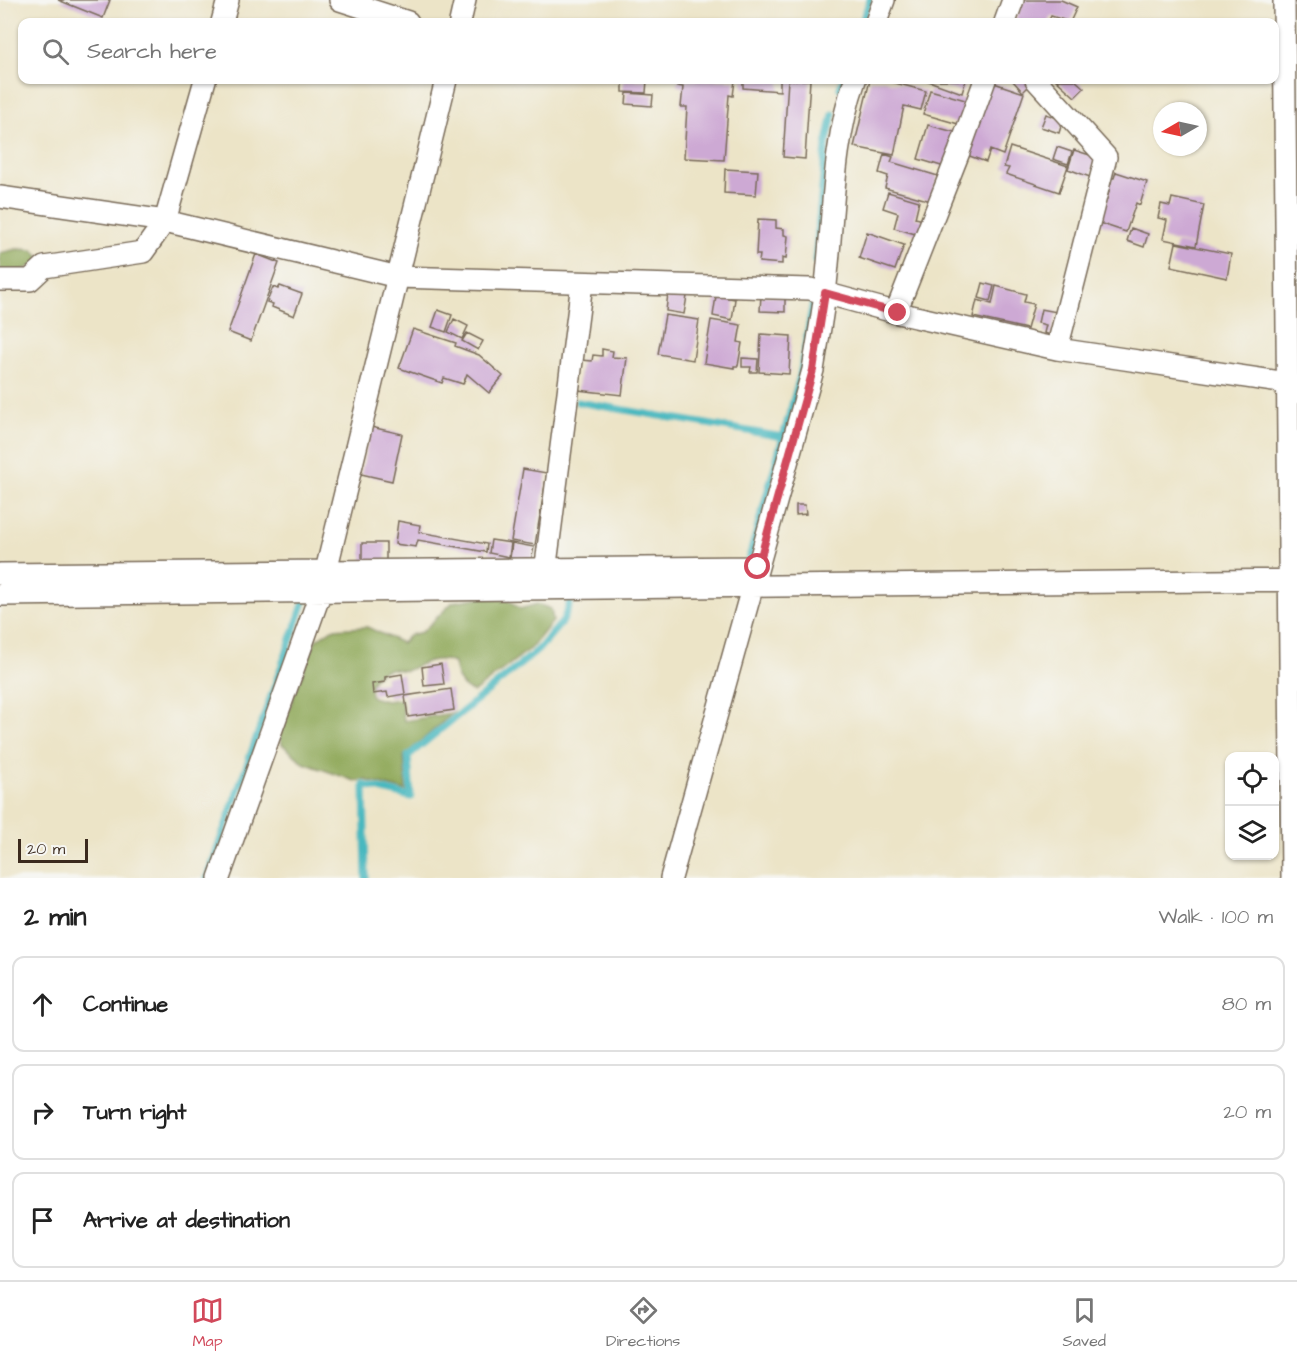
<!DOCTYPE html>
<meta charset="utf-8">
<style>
:root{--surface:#fff;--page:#f6f6f6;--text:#222;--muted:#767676;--line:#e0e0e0;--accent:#d1495b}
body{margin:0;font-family:"Architects Daughter",sans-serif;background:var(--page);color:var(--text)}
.controls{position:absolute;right:18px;bottom:18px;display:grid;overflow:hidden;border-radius:12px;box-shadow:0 2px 4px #0004}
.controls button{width:54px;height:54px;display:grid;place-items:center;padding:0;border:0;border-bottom:2px solid var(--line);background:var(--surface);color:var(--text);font:30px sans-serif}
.compass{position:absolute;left:1153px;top:102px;width:54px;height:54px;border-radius:50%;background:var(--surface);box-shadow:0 2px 4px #0004;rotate:261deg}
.scale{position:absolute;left:18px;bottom:15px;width:70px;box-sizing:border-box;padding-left:6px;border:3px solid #3b2a1e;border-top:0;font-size:16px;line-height:21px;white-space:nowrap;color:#3b2a1e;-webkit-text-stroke:4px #f6f6f2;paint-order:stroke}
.stop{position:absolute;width:18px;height:18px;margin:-14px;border:4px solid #d1495b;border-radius:50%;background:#fff}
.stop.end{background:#d1495b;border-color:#fff;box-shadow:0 2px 6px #0008}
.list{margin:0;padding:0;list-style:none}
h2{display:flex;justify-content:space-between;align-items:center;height:78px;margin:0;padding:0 24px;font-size:26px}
h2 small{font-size:20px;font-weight:400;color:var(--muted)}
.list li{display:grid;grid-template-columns:39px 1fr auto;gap:18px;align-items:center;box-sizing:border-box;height:96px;margin:0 12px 12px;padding:0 12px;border:2px solid var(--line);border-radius:12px}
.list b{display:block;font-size:22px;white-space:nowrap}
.list em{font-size:20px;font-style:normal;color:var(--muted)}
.icon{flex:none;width:33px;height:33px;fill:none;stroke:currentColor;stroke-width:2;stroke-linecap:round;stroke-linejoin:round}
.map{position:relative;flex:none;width:1297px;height:878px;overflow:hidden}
.search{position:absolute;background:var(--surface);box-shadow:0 2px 4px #0004;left:18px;right:18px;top:18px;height:66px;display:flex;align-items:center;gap:15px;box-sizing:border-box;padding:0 21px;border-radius:12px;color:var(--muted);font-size:22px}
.sheet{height:402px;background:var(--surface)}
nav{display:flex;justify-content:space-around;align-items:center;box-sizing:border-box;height:84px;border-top:2px solid var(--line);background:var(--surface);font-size:16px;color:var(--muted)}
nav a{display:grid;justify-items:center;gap:3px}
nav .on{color:var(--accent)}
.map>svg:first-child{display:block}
.forest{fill:#90a95a;stroke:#666a3c;stroke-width:1.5}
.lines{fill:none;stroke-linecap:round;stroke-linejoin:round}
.stream{stroke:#48b8bf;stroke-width:7}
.building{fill:#cda9d4}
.street-casing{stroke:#796b59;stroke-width:24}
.street{stroke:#fff;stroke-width:21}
.route{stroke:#d1495b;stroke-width:8}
</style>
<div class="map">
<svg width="1297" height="878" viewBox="0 0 1297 878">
<rect width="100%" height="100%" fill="#f6f6f2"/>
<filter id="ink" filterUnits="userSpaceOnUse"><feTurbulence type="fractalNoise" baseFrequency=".0167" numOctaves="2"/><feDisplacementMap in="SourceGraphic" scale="12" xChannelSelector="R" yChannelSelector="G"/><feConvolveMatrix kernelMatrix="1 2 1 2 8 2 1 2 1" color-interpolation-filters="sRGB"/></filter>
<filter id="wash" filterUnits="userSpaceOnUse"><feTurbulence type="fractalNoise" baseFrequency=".008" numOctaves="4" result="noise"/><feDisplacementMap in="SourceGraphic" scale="24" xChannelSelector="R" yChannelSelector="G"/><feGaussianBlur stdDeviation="1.35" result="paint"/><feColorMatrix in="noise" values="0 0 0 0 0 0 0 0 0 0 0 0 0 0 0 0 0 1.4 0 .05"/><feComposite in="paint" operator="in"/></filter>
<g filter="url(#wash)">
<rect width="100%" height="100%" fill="#ece4c7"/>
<path class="forest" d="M17 249 33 250 41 259C28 270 17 273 0 273V253Z
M488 596 509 600 520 609 537 604 551 609 553 621 532 647 474 692C460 688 456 676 454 663 437 655 423 663 408 670 403 672 396 668 389 669 376 672 366 684 372 697L386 701 401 699 404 721 453 713 404 756 406 791 366 780 355 781 304 763 282 744 279 734 316 640 332 629 367 627 402 643 410 635 422 632 453 602Z"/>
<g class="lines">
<path class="stream" d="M862 22 870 0
M840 88 843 80
M815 261 826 146 833 114
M578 402 783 437
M749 558 800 376 813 302
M207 878 304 602
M366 878 364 785 411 797 408 756 538 650 563 621 572 597"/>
</g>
<g id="blocks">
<path class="building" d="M58 0H110L103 18Z
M1024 0H1061L1077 7 1070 22 1051 16 1048 22H1014Z
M623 80H647L646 93 623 92Z
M678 80H735L733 96 729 95 724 160 684 158 687 107H681L683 87 677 86Z
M743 80H780V91L743 88Z
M788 80H810L805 159 783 157Z
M870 80H884L926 91 921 110 904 106 894 155 854 147Z
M926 80H966L962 93Z
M1012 80H1027L1031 84 1023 92Z
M1056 80H1075L1084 88 1075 97Z
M988 81 1024 93 1003 155 990 150 986 162 964 154Z
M930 90 969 101 962 125 923 114Z
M627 93 653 95 652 106 626 104Z
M1046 114 1063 120 1059 133 1041 127Z
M928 125 958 133 948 168 918 159Z
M1010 147 1068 166 1059 192 1006 174 1009 168 1004 167Z
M1057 147 1072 152 1068 164 1053 159Z
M1074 150 1096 157 1090 177 1068 169Z
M884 154 893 157 891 162 938 176 931 201 885 188 888 176 879 173Z
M725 169 758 171 756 195 724 193Z
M1116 172 1147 182 1140 205 1136 203 1126 232 1099 223 1109 192 1106 191 1111 178H1114Z
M888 192 919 201 915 218 924 220 919 235 894 228 898 213 883 208Z
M1172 198 1204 205 1196 246 1163 239 1167 220 1158 218 1161 204 1170 206Z
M758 219 776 220V228L784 229V235L788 236 786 259 782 258V264L759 262 760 255H756Z
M1131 228 1148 234 1144 247 1127 241Z
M867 232 904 245 895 270 859 258Z
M1176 243 1231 254 1227 278 1171 266Z
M256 254 279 263 251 341 228 332Z
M983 283 994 286 990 301 979 298Z
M280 286 302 294 294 316 272 307 273 304 267 302 273 287 278 289Z
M996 286 1026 294 1024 302 1034 304 1027 329 973 317 977 300 992 304Z
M668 293 687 296 684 314 666 311Z
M761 295 785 297V312L760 311Z
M716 296 735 299 732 320 713 316Z
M1041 309 1057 312 1051 335 1044 333 1046 325 1038 323Z
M438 310 452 315 446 332 432 327Z
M665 315 699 320 693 360 658 354Z
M454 319 468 326 462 339 448 332Z
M711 320 741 325 738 342 742 343 738 366H734V368L704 363Z
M413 329 456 343 455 346 479 355 503 376 489 393 467 374 463 384 444 378 442 383 399 368Z
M467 333 483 341 478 350 462 341Z
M761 334 791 336 789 374 759 372Z
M602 349 613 351 612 357 627 358 622 395 578 390 581 360 592 361 593 355 602 356Z
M742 358 758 359 757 372H750L751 367H742Z
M371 427 402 434 392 481 361 474Z
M523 469 547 473 535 545 511 541Z
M796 505H805L806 514 796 515Z
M398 521 420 525 419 532 487 544 486 552 418 540 416 547 395 544Z
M491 540 511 543 509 557 489 553Z
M362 543H386V562H362Z
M512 543 534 547 531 562 510 558Z
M441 664 444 684 424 686 422 667Z
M402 674 405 694 388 697 387 692 373 694 372 684 385 682V677Z
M451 689 454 710 408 717 405 696Z"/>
</g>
</g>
<g filter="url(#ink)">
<use href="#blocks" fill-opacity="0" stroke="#796b59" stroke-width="1.5"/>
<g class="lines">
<defs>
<path id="street" d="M340 0 408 22
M1284 0 1292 878
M222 22 228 0
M460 22 465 0
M876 22 884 0
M1005 22 1013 0
M1036 80 1106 157 1057 349
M0 197 165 221 398 277 810 289 898 313 1057 349 1287 383
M0 280H30L44 267 143 252 165 221 205 80
M896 312 959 152 985 80
M0 574 757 567
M544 580 582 283
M0 595 1297 580
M219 878 321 591 446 80
M671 878 813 370C817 345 822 319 825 293 834 221 831 148 855 80"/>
</defs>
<use href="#street" class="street-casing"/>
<use href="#street" class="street"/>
</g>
</g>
<g class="lines" filter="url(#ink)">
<path class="route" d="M758 567 813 370 825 293 898 313"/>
</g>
</svg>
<div class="controls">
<button><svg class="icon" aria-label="locate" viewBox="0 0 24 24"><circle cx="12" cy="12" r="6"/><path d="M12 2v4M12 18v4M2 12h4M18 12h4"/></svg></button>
<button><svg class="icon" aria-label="layers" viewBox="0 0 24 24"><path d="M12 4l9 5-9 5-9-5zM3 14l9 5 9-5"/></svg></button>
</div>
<svg class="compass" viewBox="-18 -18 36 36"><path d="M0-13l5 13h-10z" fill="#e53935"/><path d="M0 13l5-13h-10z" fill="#767676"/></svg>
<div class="scale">20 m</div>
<div class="stop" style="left:758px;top:567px"></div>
<div class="stop end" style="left:898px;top:313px"></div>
<div class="search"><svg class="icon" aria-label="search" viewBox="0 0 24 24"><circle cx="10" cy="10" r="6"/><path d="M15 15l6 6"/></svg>Search here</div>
</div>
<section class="sheet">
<h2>2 min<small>Walk · 100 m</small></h2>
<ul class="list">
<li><svg class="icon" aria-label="ahead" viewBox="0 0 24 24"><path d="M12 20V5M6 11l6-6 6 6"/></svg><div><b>Continue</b></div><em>80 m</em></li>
<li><svg class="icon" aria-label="right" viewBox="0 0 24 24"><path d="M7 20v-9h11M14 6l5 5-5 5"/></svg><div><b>Turn right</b></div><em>20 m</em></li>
<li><svg class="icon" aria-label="arrive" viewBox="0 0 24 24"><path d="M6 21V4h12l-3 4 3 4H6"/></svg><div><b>Arrive at destination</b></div></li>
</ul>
</section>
<nav>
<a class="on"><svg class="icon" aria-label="map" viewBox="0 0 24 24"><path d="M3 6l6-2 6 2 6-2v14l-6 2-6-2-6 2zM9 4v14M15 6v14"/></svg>Map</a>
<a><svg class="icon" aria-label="directions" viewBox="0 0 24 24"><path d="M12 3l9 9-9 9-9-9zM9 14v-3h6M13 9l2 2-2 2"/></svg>Directions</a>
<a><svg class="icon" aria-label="saved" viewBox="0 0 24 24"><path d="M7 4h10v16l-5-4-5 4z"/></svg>Saved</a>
</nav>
